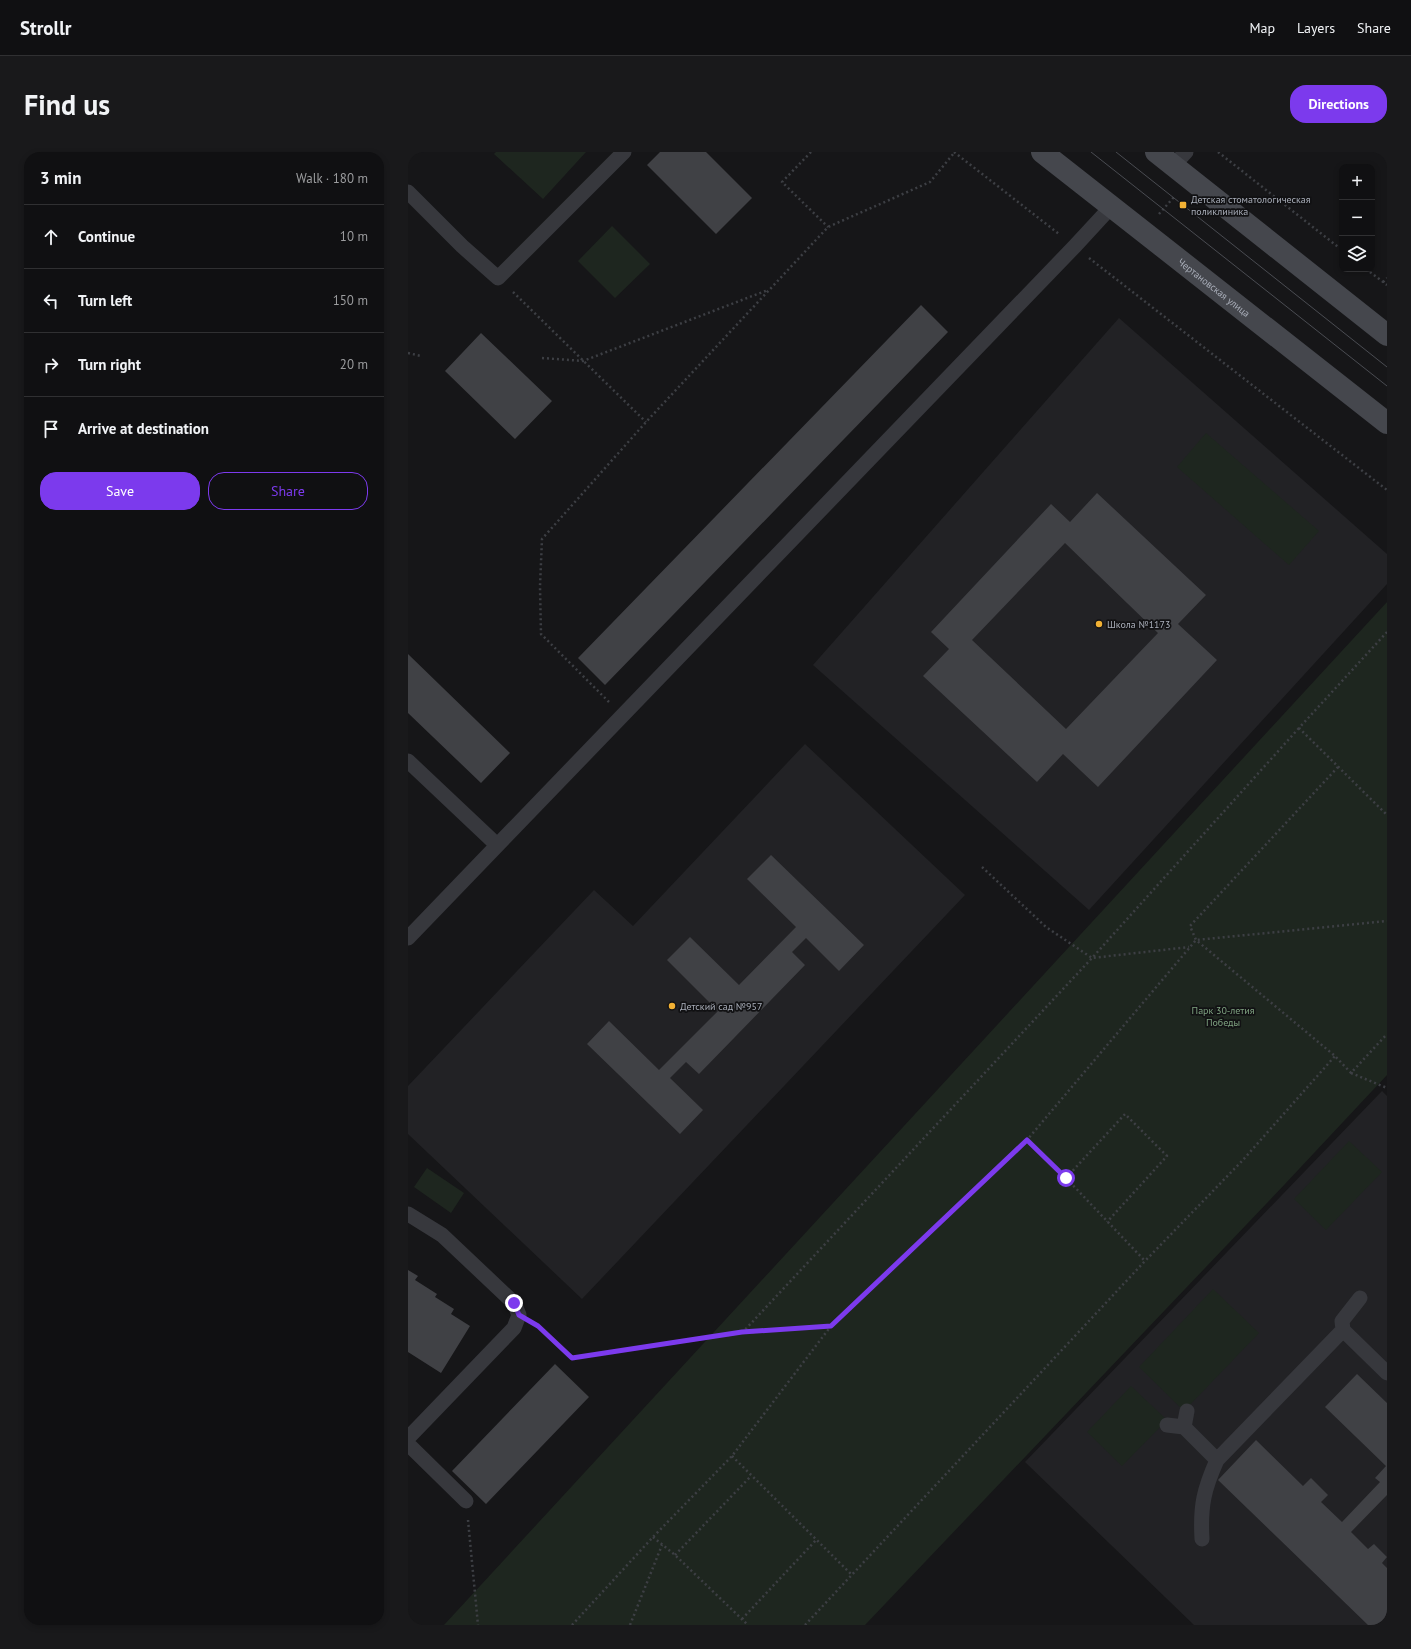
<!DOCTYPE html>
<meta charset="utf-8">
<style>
:root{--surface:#101012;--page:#19191b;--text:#f1f3f6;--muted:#9c9d9f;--line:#303032;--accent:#7c3aed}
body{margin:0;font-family:"PT Sans",sans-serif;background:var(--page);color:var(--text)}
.controls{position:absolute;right:12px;top:12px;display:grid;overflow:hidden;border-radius:8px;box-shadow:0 2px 6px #0003}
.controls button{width:36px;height:36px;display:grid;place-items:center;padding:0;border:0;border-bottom:1px solid var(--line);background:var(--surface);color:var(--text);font:20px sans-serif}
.stop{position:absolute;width:12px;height:12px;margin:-9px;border:3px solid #7c3aed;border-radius:50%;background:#fff}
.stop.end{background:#7c3aed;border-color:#fff;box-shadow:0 1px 4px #0008}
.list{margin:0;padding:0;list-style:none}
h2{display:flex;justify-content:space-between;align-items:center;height:52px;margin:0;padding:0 16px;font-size:17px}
h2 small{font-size:13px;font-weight:400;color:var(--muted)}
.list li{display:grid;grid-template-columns:26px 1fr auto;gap:12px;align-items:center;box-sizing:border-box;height:64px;padding:0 16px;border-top:1px solid var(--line)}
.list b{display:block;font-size:15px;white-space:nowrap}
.list em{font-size:13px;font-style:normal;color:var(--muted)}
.actions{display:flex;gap:8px;padding:12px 16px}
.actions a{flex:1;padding:9px 0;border:1px solid var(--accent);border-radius:16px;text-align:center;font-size:14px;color:var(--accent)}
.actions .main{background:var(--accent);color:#fff}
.icon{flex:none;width:22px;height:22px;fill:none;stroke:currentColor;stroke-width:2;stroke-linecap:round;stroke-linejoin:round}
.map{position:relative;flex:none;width:979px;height:1473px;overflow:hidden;border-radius:16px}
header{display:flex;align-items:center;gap:24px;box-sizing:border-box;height:56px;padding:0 20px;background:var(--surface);border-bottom:1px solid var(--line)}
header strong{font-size:19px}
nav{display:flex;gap:22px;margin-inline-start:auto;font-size:14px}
.intro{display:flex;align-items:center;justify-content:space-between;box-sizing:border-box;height:96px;padding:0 24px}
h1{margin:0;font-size:28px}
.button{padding:10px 18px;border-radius:16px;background:var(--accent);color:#fff;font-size:14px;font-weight:700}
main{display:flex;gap:24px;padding:0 24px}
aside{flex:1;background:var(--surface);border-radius:16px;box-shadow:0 2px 6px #0003}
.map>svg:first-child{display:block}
.built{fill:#222225}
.green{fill:#1e261f}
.building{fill:#404145;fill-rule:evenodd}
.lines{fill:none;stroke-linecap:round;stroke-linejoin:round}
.path{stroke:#3d3f44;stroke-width:2.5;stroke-dasharray:2 3;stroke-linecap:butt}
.service{stroke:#37383d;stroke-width:15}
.secondary{stroke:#45474d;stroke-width:22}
.tram{stroke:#4a4c52;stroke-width:1}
.route{stroke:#7c3aed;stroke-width:5}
.poi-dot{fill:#f2b134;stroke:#111113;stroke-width:1.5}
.labels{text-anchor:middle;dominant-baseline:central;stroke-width:3.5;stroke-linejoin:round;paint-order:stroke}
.poi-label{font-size:10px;fill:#a8adb8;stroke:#111113;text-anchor:start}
.street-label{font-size:10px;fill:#a8adb8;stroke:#111113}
.park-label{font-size:10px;fill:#7fa381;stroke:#111113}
</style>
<header>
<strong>Strollr</strong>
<nav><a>Map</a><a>Layers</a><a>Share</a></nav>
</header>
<div class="intro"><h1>Find us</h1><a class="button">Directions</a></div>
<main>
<aside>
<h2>3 min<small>Walk · 180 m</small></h2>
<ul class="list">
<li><svg class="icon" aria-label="ahead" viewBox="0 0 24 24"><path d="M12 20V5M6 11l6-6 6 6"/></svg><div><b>Continue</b></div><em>10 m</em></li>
<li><svg class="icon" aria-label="left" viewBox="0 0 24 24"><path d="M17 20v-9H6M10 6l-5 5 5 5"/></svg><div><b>Turn left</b></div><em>150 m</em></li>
<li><svg class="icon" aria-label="right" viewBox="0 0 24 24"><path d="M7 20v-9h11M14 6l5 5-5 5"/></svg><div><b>Turn right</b></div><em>20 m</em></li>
<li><svg class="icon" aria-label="arrive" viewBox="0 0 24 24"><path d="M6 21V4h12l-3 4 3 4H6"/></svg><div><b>Arrive at destination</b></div></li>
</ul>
<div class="actions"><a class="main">Save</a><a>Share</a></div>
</aside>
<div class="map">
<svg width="979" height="1473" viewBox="0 0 979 1473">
<rect width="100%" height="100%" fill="#161618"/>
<path class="built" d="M711 166 979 402V432L681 758 405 513Z
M397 592 557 743 174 1147 0 982V934L186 738 225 774Z
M974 939 979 944V1473H786L617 1310Z"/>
<path class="green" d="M88 0H178L135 47 86 2Z
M204 74 242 112 207 146 170 109Z
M798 281 911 379 881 413 769 315Z
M979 450V923L877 1032 457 1473H36Z
M941 989 974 1020 918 1078 886 1047Z
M19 1016 56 1041 43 1061 6 1035Z
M805 1137 851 1181 776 1259 731 1215Z
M723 1234 759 1268 714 1314 679 1280Z"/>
<path class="building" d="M252 0H298L344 46 308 82 239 13Z
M513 153 540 180 197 533 170 506Z
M73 181 144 249 107 287 37 219Z
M689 341 798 443 770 472 809 508 690 635 655 602 629 630 515 524 541 497 523 480 643 352 662 370ZM657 391 750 481 658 577 564 488Z
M0 502 102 601 73 631 0 561Z
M363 703 456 793 431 819 398 786 384 800 397 813 291 922 278 910 262 926 295 958 272 982 179 892 201 869 251 918 310 859 259 808 282 785 331 833 388 775 339 727Z
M0 1118 10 1124 7 1128 29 1142 27 1145 46 1157 43 1162 62 1174 33 1221 0 1200Z
M147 1212 181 1245 78 1352 44 1319Z
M949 1222 979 1251V1343L943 1380 960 1397 966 1392 979 1405 974 1411 979 1416V1473H960L810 1328 848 1288 895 1334 903 1326 920 1343 913 1350 934 1370 972 1330 967 1326 978 1314 917 1255Z"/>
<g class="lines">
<path class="path" d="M403 0 374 30 420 75
M546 0 651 82
M810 0 934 98
M751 62 766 45
M681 106 979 338
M958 117 979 133
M975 130 979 126
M105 140 238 270
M0 201 13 204
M134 206 175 209 360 138
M979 480 891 576 979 663
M201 550 133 482 132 434 134 387 238 270 420 75 522 30 546 1
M930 615 782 774 788 788 927 904 943 921 979 882
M574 715 638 775 684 806 781 795
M943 921 979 936
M619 988 658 1026 737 1109
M658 1026 717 962 759 1004 699 1070
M129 1173 165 1206 334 1181 423 1174
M334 1181 684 806 891 576
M324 1304 443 1422
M60 1368 70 1473
M245 1385 267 1403 340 1473
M267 1403 343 1324
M334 1467 409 1387
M164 1473 245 1385 324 1304 423 1174 619 988 788 788 979 769
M222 1473 254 1393
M397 1473 737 1109 834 1009 927 904"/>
<path class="service" d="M765 14 778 0
M0 40 54 94 90 126 216 0
M0 609 89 693
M0 786 667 94 703 55
M0 1062 34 1083 106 1151 111 1163 106 1176 0 1286
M952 1146 934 1169 935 1178 979 1221
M759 1273 776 1275 809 1308
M776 1275 779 1259
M0 1292 58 1349
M794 1387C792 1354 796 1337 809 1308L935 1178"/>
<g class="secondary">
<path id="s1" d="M634 0 979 271"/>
<path d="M748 0 979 183"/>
</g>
<path class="tram" d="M683 0 979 234
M708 0 979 215"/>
</g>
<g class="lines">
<path class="route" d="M106 1151 111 1163 130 1174 164 1206 334 1180 423 1174 619 988 658 1026"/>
</g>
<g class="poi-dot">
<rect x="771" y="49" width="8" height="8" rx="2"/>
<circle cx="691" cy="472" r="4"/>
<circle cx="264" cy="854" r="4"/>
</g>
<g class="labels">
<g class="poi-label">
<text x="783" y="47">Детская стоматологическая<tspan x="783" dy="12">поликлиника</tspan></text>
<text x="699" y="472">Школа №1173</text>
<text x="272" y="854">Детский сад №957</text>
</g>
<g class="street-label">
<text stroke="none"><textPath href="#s1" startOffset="219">Чертановская улица</textPath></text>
</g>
<g class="park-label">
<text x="815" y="858">Парк 30-летия<tspan x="815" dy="12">Победы</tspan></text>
</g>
</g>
</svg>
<div class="controls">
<button>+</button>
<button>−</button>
<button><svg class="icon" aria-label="layers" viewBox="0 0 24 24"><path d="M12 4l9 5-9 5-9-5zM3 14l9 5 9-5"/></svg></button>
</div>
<div class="stop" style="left:658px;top:1026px"></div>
<div class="stop end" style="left:106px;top:1151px"></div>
</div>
</main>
